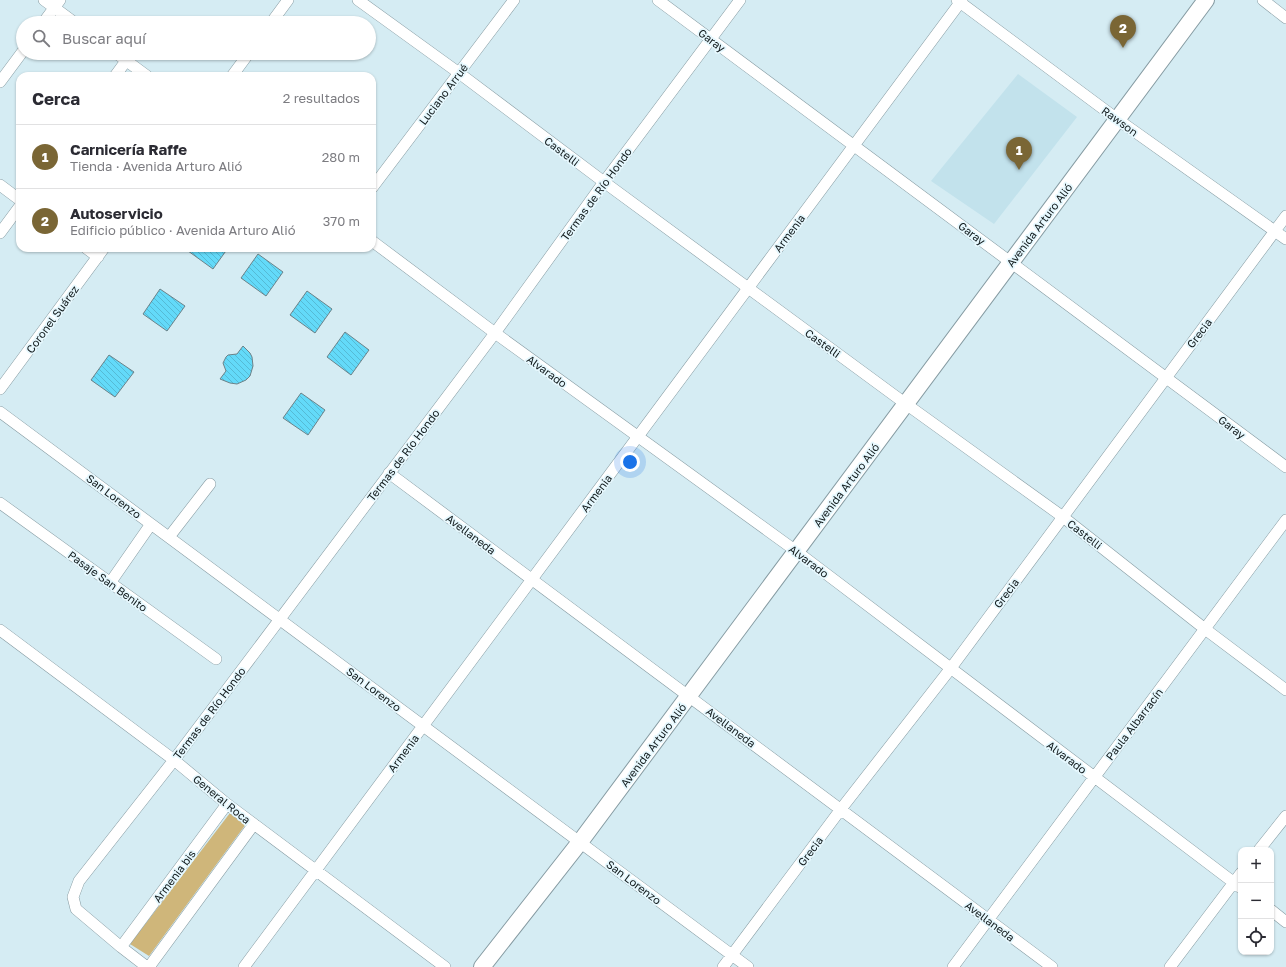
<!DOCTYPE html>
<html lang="es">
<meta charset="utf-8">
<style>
:root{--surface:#fff;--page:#f2f2f3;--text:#2b2b33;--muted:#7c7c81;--line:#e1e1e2;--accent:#7a6635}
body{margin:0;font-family:"Golos Text",sans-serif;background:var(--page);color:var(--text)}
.controls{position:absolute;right:12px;bottom:12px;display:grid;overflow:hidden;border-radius:8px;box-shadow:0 1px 3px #0004}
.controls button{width:36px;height:36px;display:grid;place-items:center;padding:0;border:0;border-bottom:1px solid var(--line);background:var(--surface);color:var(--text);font:20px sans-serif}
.you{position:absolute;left:630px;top:462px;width:14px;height:14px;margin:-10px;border:3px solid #fff;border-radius:50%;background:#1a73e8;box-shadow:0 0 0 6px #1a73e833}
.badge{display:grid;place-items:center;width:26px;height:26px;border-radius:50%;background:var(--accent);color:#fff;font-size:13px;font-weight:700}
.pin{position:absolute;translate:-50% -33px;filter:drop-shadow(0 1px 2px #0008)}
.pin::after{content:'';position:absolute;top:21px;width:14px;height:12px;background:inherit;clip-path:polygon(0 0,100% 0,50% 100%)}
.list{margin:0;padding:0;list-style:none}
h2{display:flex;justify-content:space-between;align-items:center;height:52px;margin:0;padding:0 16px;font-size:17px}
h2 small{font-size:13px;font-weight:400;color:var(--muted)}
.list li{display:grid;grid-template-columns:26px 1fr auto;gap:12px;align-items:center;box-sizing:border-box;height:64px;padding:0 16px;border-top:1px solid var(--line)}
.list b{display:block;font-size:15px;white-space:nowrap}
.list p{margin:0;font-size:13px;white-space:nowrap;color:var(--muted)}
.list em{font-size:13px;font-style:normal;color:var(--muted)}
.icon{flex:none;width:22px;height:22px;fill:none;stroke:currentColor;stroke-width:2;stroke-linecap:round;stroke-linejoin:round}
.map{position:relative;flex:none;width:1286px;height:967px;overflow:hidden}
.search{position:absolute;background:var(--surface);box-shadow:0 1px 3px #0004;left:16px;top:16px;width:360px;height:44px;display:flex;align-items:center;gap:10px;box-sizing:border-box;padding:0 14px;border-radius:22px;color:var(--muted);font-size:15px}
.panel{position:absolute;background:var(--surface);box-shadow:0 1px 3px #0004;left:16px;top:72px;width:360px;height:180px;border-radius:12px}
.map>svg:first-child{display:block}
.built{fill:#c2e2ec}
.green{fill:#cfb67a}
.building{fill:url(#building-back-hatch);stroke:#6c8288}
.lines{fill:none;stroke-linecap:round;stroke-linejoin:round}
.minor-casing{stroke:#869ba2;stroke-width:12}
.secondary-casing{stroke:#869ba2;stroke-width:18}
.minor{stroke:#fff;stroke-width:11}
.secondary{stroke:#fff;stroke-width:16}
.labels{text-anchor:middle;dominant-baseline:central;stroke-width:3.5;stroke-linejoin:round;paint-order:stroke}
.street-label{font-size:11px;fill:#10191b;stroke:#e6f8fe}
</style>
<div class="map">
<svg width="1286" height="967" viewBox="0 0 1286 967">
<defs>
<pattern id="building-back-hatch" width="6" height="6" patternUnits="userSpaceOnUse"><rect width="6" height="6" fill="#63daf9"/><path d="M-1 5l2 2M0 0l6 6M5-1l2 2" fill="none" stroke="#55bad5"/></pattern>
</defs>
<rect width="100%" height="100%" fill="#d5ecf3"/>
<path class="built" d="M1018 74 1077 117 994 224 931 181Z"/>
<path class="green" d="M230 813 246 824 149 956 130 944Z"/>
<path class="building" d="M184 248H228L213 269Z
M258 254 283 272 266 296 241 278Z
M160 289 185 306 167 331 143 314Z
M307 291 332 309 315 333 290 315Z
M345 332 369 350 351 375 327 357Z
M243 346 250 353 252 357 253 366 250 376 246 380 237 384 230 383 220 379 226 371 223 363 226 357 228 355 237 354Z
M109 355 134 372 115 397 91 380Z
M301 393 325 410 308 435 283 418Z"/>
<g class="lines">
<defs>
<path id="minor" d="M44 0 75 23
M358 0 459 73 604 182 906 404 1063 517 1205 629 1286 690
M658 0 1286 467
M957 0 1117 119 1286 239
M1263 0 1286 18
M43 23 60 0
M271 23 288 0
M116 53 147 76
M115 76 126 61
M232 76 249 53
M0 82 23 51
M0 185 20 200
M372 188 514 0
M0 233 20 206
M372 241 495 333 796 551 1241 888
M86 248 98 257
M0 389 104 248
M0 412 748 967
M389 473 1052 967
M0 503 216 659
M169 537 210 484
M110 583 151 524
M0 630 174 760 227 804 445 967
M1259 850 1286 816
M1271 910 1286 922
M121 947 227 804
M147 967 121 947 76 909 73 897 79 881 174 760 495 333 604 182 740 0
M149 967 254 824
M244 967 962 0
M723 967 841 809 951 668 1286 216
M953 967 1286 520
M1170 967 1241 873"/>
<path id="secondary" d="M482 967 580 842 1206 0"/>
</defs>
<use href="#minor" class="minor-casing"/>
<use href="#secondary" class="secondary-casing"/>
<use href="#minor" class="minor"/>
<use href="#secondary" class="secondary"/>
</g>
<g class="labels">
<g class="street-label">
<text transform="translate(712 40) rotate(37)">Garay</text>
<text transform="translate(443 94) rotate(-53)">Luciano Arrué</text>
<text transform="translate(1120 121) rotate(36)">Rawson</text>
<text transform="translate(562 151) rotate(37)">Castelli</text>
<text transform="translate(596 194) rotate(-54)">Termas de Río Hondo</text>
<text transform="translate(1039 225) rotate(-53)">Avenida Arturo Alió</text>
<text transform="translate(789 233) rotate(-53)">Armenia</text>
<text transform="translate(972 233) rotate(37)">Garay</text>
<text transform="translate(52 319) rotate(-54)">Coronel Suárez</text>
<text transform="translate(1199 333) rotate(-53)">Grecia</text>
<text transform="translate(823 343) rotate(36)">Castelli</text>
<text transform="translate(547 371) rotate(36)">Alvarado</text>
<text transform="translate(1232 427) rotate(37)">Garay</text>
<text transform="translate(403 455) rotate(-53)">Termas de Río Hondo</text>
<text transform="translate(846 485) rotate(-53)">Avenida Arturo Alió</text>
<text transform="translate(596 493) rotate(-53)">Armenia</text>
<text transform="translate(114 496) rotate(37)">San Lorenzo</text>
<text transform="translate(471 534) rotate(37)">Avellaneda</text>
<text transform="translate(1085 534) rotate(38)">Castelli</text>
<text transform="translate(809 561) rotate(37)">Alvarado</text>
<text transform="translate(108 581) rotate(36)">Pasaje San Benito</text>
<text transform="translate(1006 593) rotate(-53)">Grecia</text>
<text transform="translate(374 689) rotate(37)">San Lorenzo</text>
<text transform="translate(209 713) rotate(-53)">Termas de Río Hondo</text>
<text transform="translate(1134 724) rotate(-53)">Paula Albarracín</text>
<text transform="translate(731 727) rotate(37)">Avellaneda</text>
<text transform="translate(653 745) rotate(-53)">Avenida Arturo Alió</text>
<text transform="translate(403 753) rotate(-53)">Armenia</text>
<text transform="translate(1067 757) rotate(37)">Alvarado</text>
<text transform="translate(222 799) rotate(39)">General Roca</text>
<text transform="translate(810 851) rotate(-53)">Grecia</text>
<text transform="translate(174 876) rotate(-53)">Armenia bis</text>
<text transform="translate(634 882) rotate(37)">San Lorenzo</text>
<text transform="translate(990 921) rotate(37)">Avellaneda</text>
</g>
</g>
</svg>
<div class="controls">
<button>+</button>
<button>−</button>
<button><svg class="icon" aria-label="locate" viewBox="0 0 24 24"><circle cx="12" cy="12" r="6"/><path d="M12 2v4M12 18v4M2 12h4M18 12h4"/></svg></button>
</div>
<div class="you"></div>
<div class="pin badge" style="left:1019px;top:170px">1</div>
<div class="pin badge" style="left:1123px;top:48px">2</div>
<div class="search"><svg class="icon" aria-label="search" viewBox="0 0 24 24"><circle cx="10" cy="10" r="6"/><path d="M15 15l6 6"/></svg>Buscar aquí</div>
<section class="panel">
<h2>Cerca<small>2 resultados</small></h2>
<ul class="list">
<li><span class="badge">1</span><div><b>Carnicería Raffe</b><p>Tienda · Avenida Arturo Alió</p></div><em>280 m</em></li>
<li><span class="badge">2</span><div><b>Autoservicio</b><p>Edificio público · Avenida Arturo Alió</p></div><em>370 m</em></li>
</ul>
</section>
</div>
